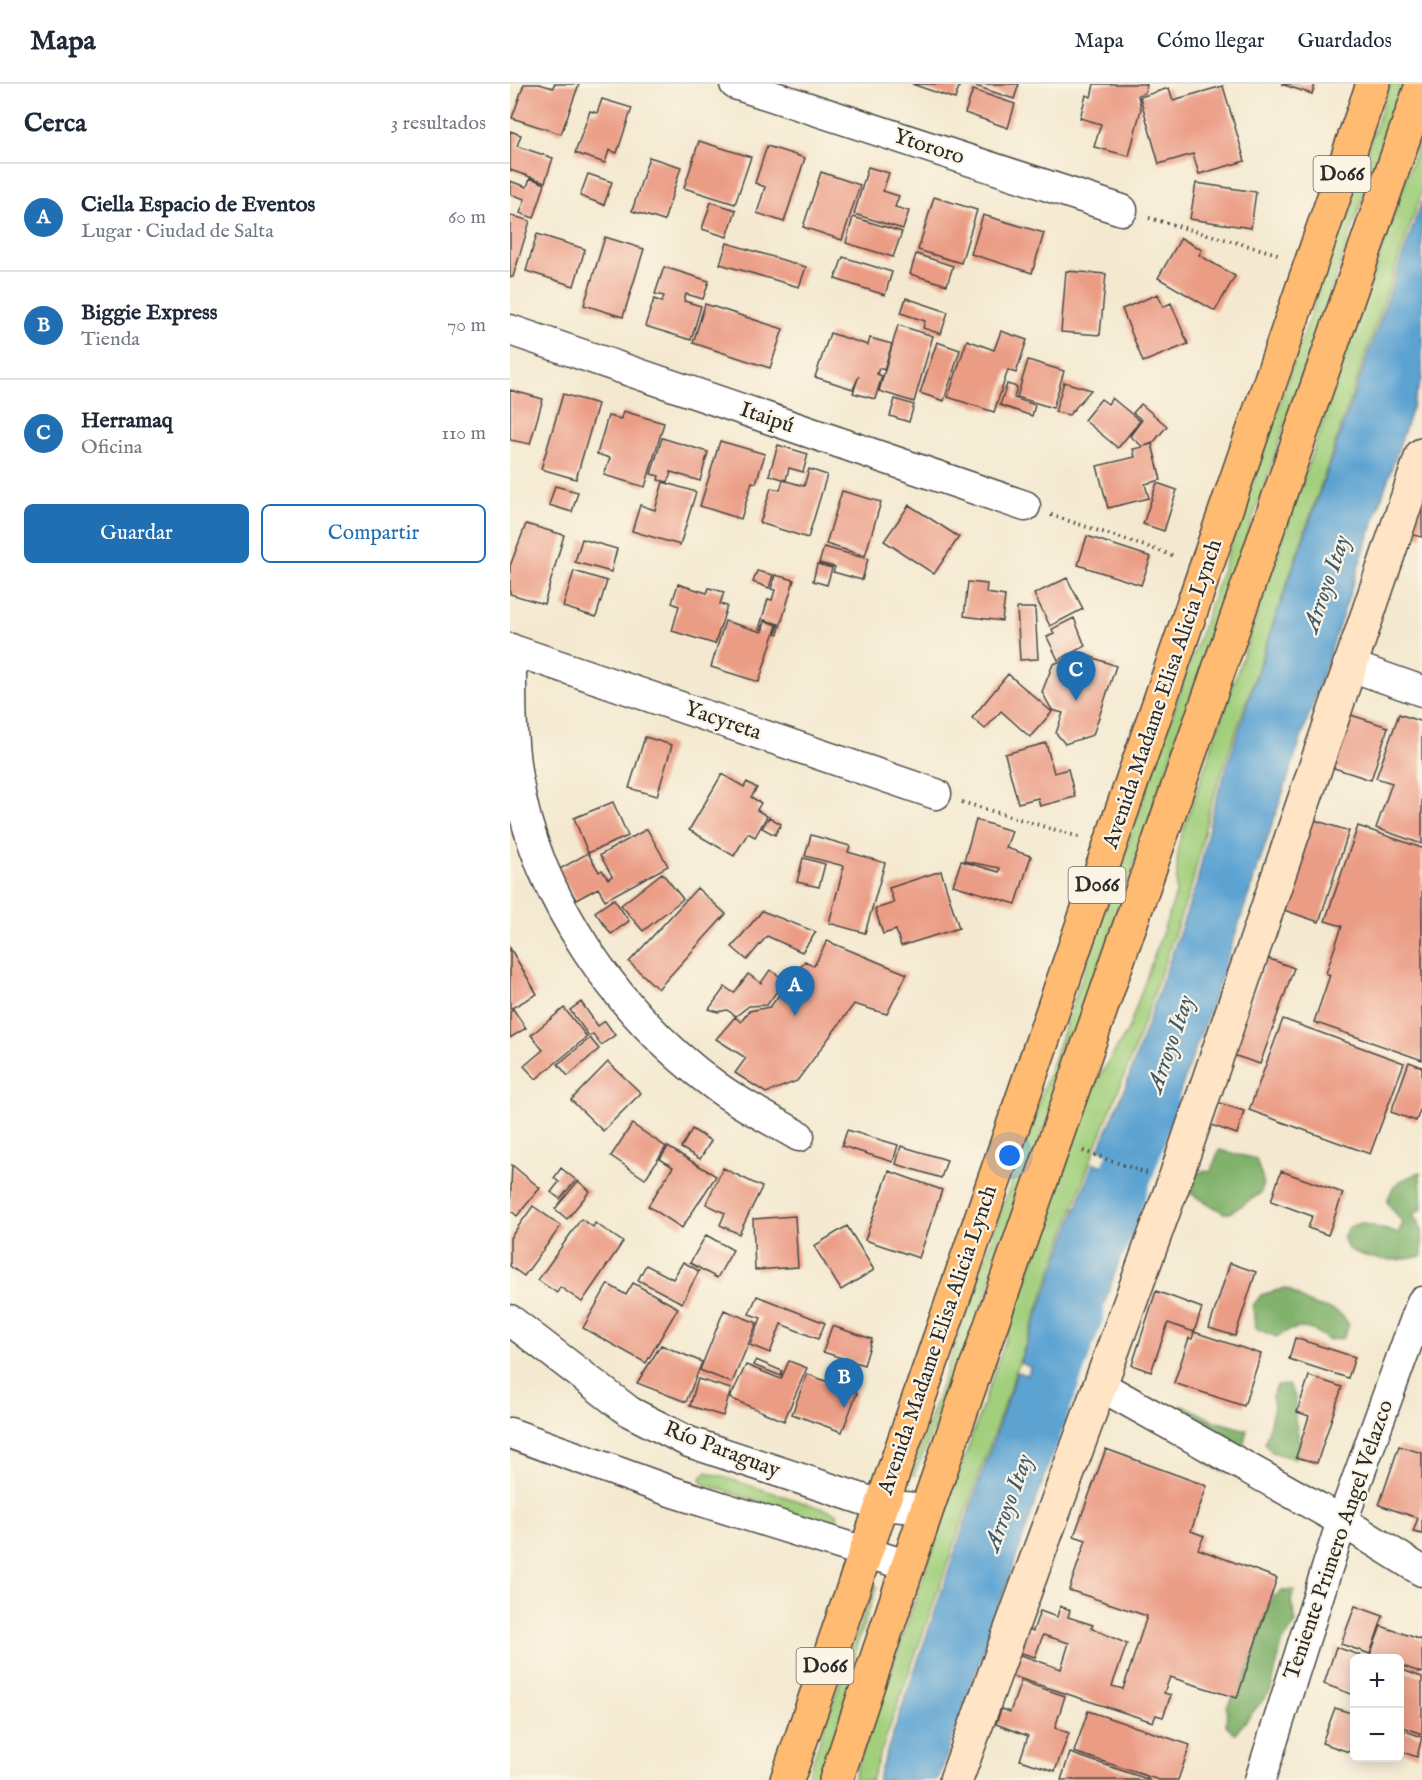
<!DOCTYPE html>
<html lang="es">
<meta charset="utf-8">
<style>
:root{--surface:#fff;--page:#f6f6f7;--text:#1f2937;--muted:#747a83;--line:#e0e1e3;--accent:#1f6fb2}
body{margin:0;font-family:"IM FELL English",serif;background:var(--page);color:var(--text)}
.controls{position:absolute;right:18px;bottom:18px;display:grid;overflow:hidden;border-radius:9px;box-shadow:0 3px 15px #0003}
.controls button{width:54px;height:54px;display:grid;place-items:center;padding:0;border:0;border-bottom:2px solid var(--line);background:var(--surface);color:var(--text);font:30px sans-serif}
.you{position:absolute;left:500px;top:1072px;width:21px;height:21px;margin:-15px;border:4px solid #fff;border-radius:50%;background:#1a73e8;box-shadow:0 0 0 9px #1a73e833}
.badge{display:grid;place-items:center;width:39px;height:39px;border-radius:50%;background:var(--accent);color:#fff;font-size:20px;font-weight:700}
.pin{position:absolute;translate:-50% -50px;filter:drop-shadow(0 2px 3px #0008)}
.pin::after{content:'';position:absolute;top:32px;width:21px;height:18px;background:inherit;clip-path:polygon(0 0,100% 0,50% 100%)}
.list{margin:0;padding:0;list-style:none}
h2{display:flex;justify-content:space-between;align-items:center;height:78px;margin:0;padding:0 24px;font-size:26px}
h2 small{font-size:20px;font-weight:400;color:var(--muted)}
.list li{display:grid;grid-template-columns:39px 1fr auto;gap:18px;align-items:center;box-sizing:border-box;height:108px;padding:0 24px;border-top:2px solid var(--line)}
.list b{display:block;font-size:22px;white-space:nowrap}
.list p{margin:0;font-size:20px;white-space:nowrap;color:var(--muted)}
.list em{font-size:20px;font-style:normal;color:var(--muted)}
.actions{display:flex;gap:12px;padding:18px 24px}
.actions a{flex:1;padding:14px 0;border:2px solid var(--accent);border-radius:9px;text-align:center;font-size:21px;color:var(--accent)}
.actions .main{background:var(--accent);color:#fff}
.map{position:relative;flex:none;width:912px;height:1696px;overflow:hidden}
header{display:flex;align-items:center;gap:36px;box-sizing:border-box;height:84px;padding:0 30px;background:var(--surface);border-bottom:2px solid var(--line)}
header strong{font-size:28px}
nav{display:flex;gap:33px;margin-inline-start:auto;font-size:21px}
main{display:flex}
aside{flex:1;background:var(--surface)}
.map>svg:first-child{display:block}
.green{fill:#a1cf7c;stroke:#667d54;stroke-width:1.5}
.forest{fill:#80b26c;stroke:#566e4c;stroke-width:1.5}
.water{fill:#5ca3d2;stroke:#44677e;stroke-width:1.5}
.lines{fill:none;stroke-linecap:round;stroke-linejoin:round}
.river{stroke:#5ca3d2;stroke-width:51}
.building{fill:#eb9c85}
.minor-casing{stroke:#494844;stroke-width:33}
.secondary-casing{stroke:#494844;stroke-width:36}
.trunk-casing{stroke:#494844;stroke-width:36}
.path{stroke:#494844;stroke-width:4;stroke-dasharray:1.5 4.5;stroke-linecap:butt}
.minor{stroke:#fff;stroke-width:30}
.secondary{stroke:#ffe4c6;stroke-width:33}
.trunk{stroke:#ffbb71;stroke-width:33}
.labels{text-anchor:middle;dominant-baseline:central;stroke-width:4.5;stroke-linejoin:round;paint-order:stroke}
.shield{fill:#fcf5e5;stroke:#6a6863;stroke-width:1.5}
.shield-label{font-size:21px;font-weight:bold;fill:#2b2b2b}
.street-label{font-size:22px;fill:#2b2b2b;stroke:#fcf5e5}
.water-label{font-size:24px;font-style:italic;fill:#3f5b6e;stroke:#fcf5e5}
</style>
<header>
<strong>Mapa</strong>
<nav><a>Mapa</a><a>Cómo llegar</a><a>Guardados</a></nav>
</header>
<main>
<aside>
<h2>Cerca<small>3 resultados</small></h2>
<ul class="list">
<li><span class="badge">A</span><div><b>Ciella Espacio de Eventos</b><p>Lugar · Ciudad de Salta</p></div><em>60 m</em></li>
<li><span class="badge">B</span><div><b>Biggie Express</b><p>Tienda</p></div><em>70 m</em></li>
<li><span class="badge">C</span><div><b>Herramaq</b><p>Oficina</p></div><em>110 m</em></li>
</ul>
<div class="actions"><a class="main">Guardar</a><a>Compartir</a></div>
</aside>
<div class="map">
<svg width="912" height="1696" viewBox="0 0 912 1696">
<rect width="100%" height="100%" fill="#fcf5e5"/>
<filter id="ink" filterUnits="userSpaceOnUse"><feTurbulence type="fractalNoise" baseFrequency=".0167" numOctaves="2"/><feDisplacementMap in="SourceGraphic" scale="12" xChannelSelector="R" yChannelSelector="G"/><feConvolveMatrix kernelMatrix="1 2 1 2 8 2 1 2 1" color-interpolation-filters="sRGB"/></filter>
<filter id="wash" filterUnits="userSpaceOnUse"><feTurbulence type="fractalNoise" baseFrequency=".008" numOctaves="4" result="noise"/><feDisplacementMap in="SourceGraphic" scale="24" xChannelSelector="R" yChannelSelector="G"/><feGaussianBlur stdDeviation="1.35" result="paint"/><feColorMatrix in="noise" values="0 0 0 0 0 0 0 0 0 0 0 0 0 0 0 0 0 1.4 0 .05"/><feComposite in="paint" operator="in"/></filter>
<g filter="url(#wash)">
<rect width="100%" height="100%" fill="#f4e9d0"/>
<path class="green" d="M880 0H892L463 1250 404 1392 401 1389Z
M912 48V107L700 723 683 797 622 972 580 1078 361 1696H343L583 1003 618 946 666 810 668 762 673 747Z
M197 1388 327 1429 328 1437 323 1441 193 1400 191 1394Z
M364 1500 367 1502 346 1564 340 1607 310 1696H296Z"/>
<path class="forest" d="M709 1066 746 1075 753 1097 751 1109 720 1129H714L678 1108 684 1088 701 1087Z
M910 1088 912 1125 903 1130 912 1146V1172C884 1178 864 1178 838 1165L833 1153 839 1143 851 1139 888 1149 893 1139 877 1118C885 1094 890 1098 910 1088Z
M775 1204C783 1208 788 1212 795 1217 812 1228 826 1219 839 1241L833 1254 818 1256C799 1240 786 1241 766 1253L745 1244 743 1222 751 1211Z
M778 1301 785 1312V1335L791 1366 784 1375 762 1368 755 1359 764 1323 762 1312 767 1302Z
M673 1321 704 1337 737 1346 729 1379 720 1388C699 1386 696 1376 682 1362 677 1356 669 1352 663 1347L662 1324Z
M784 1506 781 1517 786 1539 772 1559 761 1606 725 1650 716 1641 717 1623 735 1594 747 1560 756 1526 762 1514 772 1507Z"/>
<path class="water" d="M912 117V294L710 896 642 1085 601 1069 596 1082 637 1096 567 1299 521 1284 518 1292 564 1308 428 1696H367L507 1288 518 1291 520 1283 510 1279 583 1079 595 1082 600 1070 589 1065 616 1001 687 798 703 725 766 533Z"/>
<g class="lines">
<path class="river" d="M594 1155 644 1012
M518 1367 569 1227"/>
</g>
<g id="blocks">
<path class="building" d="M14 0H29L43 4 44 0H69L51 50 2 34Z
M402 0H450L445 15Z
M460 0H509L504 15Z
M584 0H637L635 9 628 11 631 25 619 72 584 63 591 40 570 34 576 11 581 13Z
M771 0H805L802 10Z
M713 2 735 77 689 90 683 70 649 80 630 13 659 4 663 16Z
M463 6 505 20 498 44 455 29Z
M92 15 122 24 107 69 99 66 95 79 65 69 80 27 87 29Z
M0 47 11 51 7 62 43 74 35 98 0 86Z
M189 57 241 73 225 120 174 104Z
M257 62 295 74 274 138 247 129 255 103 245 99Z
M139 73 171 83 154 137 122 127Z
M358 83 379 89 373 107 389 112 385 123 399 127 393 145 344 130Z
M311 88 350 101 332 156 293 143Z
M78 90 102 98 94 121 70 112Z
M20 94 35 100 24 134 10 129 15 115 0 110V97L17 103Z
M686 99 746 108 741 144 680 135Z
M424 113 467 126 451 179 408 166Z
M201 118 226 126 217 153 192 145Z
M0 131 20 137 3 193H0Z
M473 131 534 149 522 189 461 170Z
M343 133 392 148 383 173 336 159Z
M27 150 75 165 64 202 16 187Z
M95 153 134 165 113 233 74 221Z
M671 154 692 166 689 171 725 192 705 227 648 194Z
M217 159 296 183 289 203 210 180Z
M406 170 443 182 437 201 400 190Z
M333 173 382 188 375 211 325 195Z
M154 183 199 197 193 215 176 210 174 217 191 222 181 256 135 242 144 215 152 218 154 212 145 210Z
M556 187 596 190 590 251 551 248Z
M648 210 653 223 661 219 678 260 633 278 612 225Z
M396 214 438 228 431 250 413 244 415 237 391 229Z
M195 220 273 245 260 284 183 259Z
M388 241 423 252 404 318 369 307Z
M491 247 517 256 506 289 498 286 484 328 438 313 457 256 484 266Z
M320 249 358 261 360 254 382 260 374 286 369 284 367 290 372 292 365 315 343 309 349 292 343 305 305 293Z
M427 258 450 266 434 317 410 309Z
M518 276 554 287 543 324 507 313Z
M554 298 581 306 559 331 545 328Z
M497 300 507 303 504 314 525 321 522 332 490 321Z
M0 306 33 315 20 360 0 356Z
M53 310 88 320 66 395 31 385Z
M602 314 630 337 608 364 574 336 591 315 598 320Z
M385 315 404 321 399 338 380 332Z
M631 320 657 342 643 359 634 362 642 360 651 396 635 400 639 414 598 424 587 382 625 373 623 365 633 363 620 352 632 336 623 329Z
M113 327 154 339 135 403 94 391 100 374 87 370 98 332 111 335Z
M152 354 198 368 190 397 161 388 158 398 148 396 149 392 141 390Z
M210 357 255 370 246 399 242 398 231 435 190 422Z
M268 361 298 370 293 388 279 384 276 396 259 391Z
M299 385 317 391 298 454 250 439 261 404 270 406 273 396 294 402Z
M153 398 186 408 170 461 122 447 130 421 145 426Z
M647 399 667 406 654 447 633 440Z
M45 402 68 408 62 428 39 421Z
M332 407 371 418 355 472 316 460Z
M912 414V453L900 450Z
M399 421 449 453 424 490 374 457Z
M16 440 54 451 34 520 0 510V482Z
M577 452 641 473 631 501 568 481Z
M72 455 107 465 101 488 65 478Z
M314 463 358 475 352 496 323 488 325 483 309 479Z
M307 480 322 484 317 501 303 497Z
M64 487 97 497 86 533 53 523Z
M247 487 263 491 259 504 243 498Z
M265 491 284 496 268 550 266 549 269 540 254 536 252 545H249L258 515 262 516 265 506 261 505Z
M557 494 573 525 540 542 524 510Z
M458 498 477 500 476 509 495 512 492 537 454 532Z
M168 500 197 509 199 504 214 508 210 520 217 522 205 560 162 547 169 522 162 519Z
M507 524H525L528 575 510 576Z
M564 534 575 562 548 576 537 553 544 550 542 545Z
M215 537 252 548 255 537 267 541 249 598 201 583Z
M573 570 606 582 583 651 555 660 546 649 553 629 542 626 532 608 543 580Z
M498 590 542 628 520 653 491 627 475 645 462 634Z
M838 630 878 643 861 696 821 683Z
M889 630 912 638V760L866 744 882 699 866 694Z
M135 653 162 661 147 712 119 704Z
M536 659 544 689 558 685 565 713 530 722 528 714 508 719 495 670Z
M212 690 234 703 237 698 247 704 241 713 251 719 247 726 257 732 245 753 238 749 224 772 179 746Z
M103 718 118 752 78 769 64 734Z
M259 733 271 740 265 751 252 744Z
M798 734 839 747 809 838 768 824Z
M466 736 502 747 496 764 521 772 506 820 443 801 451 777 489 788 490 784 454 777Z
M848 742 912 764V976L804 938 820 891 816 889 832 842 815 837Z
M137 745 158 782 95 816 88 804 66 816 48 786 78 769 89 788 92 786 98 795 102 792 90 771Z
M301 751 340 762 338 768 375 779 355 849 319 839 334 782 295 772Z
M293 774 315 780 309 803 287 798Z
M431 787 449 844 391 862 386 846 373 850 365 825 384 819 379 804Z
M152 789 173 815 133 847 111 821Z
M187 804 216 830 148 905 119 878Z
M104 815 119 837 101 850 85 828Z
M252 827 306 848 292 868 257 852 237 876 222 863Z
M317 857 397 890 377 930 344 920 287 997 256 1009 225 989 236 974 206 955 225 933 231 938 239 927 260 923 295 877 304 882Z
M0 864 27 910 0 925Z
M757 874 784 884 750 980 723 971Z
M260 886 275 896 257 921 239 922 226 932 217 926 208 928 199 925 215 903 224 909 238 890 251 899Z
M71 918 88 942 95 937 105 951 91 961 83 950 79 952 60 926Z
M54 924 77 953 26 995 14 982 33 966 21 951Z
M3 925 16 944 0 954V928Z
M773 935 894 979 860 1070 739 1026Z
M80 954 89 965 58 992 48 980Z
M98 978 131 1009 93 1047 61 1016Z
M899 978 912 983V1021L906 1037 881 1028Z
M709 1019 734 1027 727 1050 701 1041Z
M122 1040 156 1063 135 1095 101 1072Z
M182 1045 201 1057 190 1075 171 1064Z
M337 1046 388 1061 383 1078 332 1062Z
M391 1062 437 1076 431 1094 386 1080Z
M158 1063 206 1092 172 1144 138 1122 163 1083 150 1075Z
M2 1081 30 1104 7 1132 0 1126Z
M51 1084 66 1096 50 1115 41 1108 49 1098 44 1094Z
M213 1084 252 1103 229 1150 210 1141 215 1129 196 1120Z
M379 1087 432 1106 409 1174 355 1156Z
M771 1087 833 1109 818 1151 798 1144 802 1132 761 1117Z
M68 1097 80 1107 57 1135 45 1125Z
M23 1122 51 1142 14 1192 0 1182V1154Z
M285 1132 288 1183 245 1186 243 1135Z
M71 1135 83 1143 85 1139 113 1158 72 1218 50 1203 47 1209 28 1196Z
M337 1142 364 1186 331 1206 304 1162Z
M196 1151 223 1166 207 1194 180 1179Z
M173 1178 189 1187 172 1219 128 1196 136 1181 163 1195Z
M720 1179 746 1188 725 1252 699 1244Z
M123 1199 168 1224 136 1279 73 1244 98 1200 116 1211Z
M646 1207 692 1224 684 1248 658 1239 641 1288 622 1281Z
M247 1212 315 1239 308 1255 271 1240 260 1269 240 1261 251 1234 239 1230Z
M214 1226 247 1239 222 1299 190 1286Z
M322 1242 362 1255 354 1281 313 1268Z
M684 1248 751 1270 734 1322 664 1299 679 1254 682 1255Z
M785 1254 845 1273 838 1294 779 1275Z
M151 1261 192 1278 176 1318 127 1299Z
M246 1276 272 1287 271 1292 243 1281Z
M279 1277 297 1284 274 1337 220 1314 236 1281 271 1295Z
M297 1290 347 1309 332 1348 282 1330Z
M799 1292 832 1303 807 1379 786 1373 799 1332 787 1328Z
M188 1295 221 1305 213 1332 180 1322Z
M889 1362 912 1369V1450L903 1448 908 1434 869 1421Z
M596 1365 697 1402 681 1447 694 1452 688 1465 767 1494 727 1614 660 1593 654 1609 661 1611 653 1633 646 1631 643 1638 502 1592 508 1570 551 1585 559 1559 533 1551 525 1573 508 1568 516 1544 523 1547 530 1527 547 1533 550 1522 560 1526 558 1533 583 1541 581 1544 617 1560 602 1602 613 1605 637 1532 559 1506 576 1456 564 1452Z
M845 1522 873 1532 860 1570 831 1560Z
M871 1542 912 1556V1589L890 1581V1574H870L860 1571Z
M826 1563 858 1574H844V1611L814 1600Z
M890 1585 912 1593V1650L890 1642Z
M511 1597 555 1612 545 1644 559 1649 545 1687 510 1676 518 1652 486 1640 491 1625 500 1628Z
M825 1624 844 1630V1655L839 1668 812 1659Z
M578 1627 680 1661 668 1696H649L564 1668Z
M890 1645 912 1653 907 1673 890 1667Z
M560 1669 640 1696H551Z"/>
</g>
</g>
<g filter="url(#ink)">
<use href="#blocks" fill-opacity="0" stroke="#494844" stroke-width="1.5"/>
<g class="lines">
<defs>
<path id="minor" d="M225 0 612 126
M0 246 515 422
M0 565 426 710
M1 565C1 607 0 651 7 693 25 813 110 933 207 1003 233 1022 262 1036 289 1052
M838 581 912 607
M0 1236 120 1328 179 1358 370 1421 417 1425
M591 1302 832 1437 912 1487
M0 1349 163 1408 399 1482
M750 1696 832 1437 912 1218"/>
<path id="secondary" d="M446 1696 664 1098 912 371"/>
<path id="trunk" d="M277 1696 863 0
M326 1696 417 1425 912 1"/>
</defs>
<use href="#minor" class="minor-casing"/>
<use href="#secondary" class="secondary-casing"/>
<use href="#trunk" class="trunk-casing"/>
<path class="path" d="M639 134 771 171
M541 431 665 472
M452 718 569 753
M573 1067 637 1089"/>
<use href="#minor" class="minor"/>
<use href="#secondary" class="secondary"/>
<use href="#trunk" class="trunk"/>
</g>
</g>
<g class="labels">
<g class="shield">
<rect x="803.5" y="72" width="57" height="36" rx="4.5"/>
<rect x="558.5" y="783" width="57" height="36" rx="4.5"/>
<rect x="286.5" y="1564" width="57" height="36" rx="4.5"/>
</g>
<g class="shield-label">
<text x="832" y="90">D066</text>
<text x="587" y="801">D066</text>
<text x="315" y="1582">D066</text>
</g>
<g class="street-label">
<text transform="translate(419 63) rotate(18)">Ytororo</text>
<text transform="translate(257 334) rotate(19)">Itaipú</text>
<text transform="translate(653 610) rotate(-71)">Avenida Madame Elisa Alicia Lynch</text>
<text transform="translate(213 637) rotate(19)">Yacyreta</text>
<text transform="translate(428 1256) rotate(-71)">Avenida Madame Elisa Alicia Lynch</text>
<text transform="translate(212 1366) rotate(21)">Río Paraguay</text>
<text transform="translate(829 1456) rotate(-71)">Teniente Primero Angel Velazco</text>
</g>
<g class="water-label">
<text transform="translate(817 500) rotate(-71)">Arroyo Itay</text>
<text transform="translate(661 960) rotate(-71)">Arroyo Itay</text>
<text transform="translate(499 1419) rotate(-70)">Arroyo Itay</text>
</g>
</g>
</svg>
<div class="controls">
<button>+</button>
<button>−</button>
</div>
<div class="you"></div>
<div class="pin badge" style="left:285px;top:932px">A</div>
<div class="pin badge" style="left:334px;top:1324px">B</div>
<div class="pin badge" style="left:566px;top:617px">C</div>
</div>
</main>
